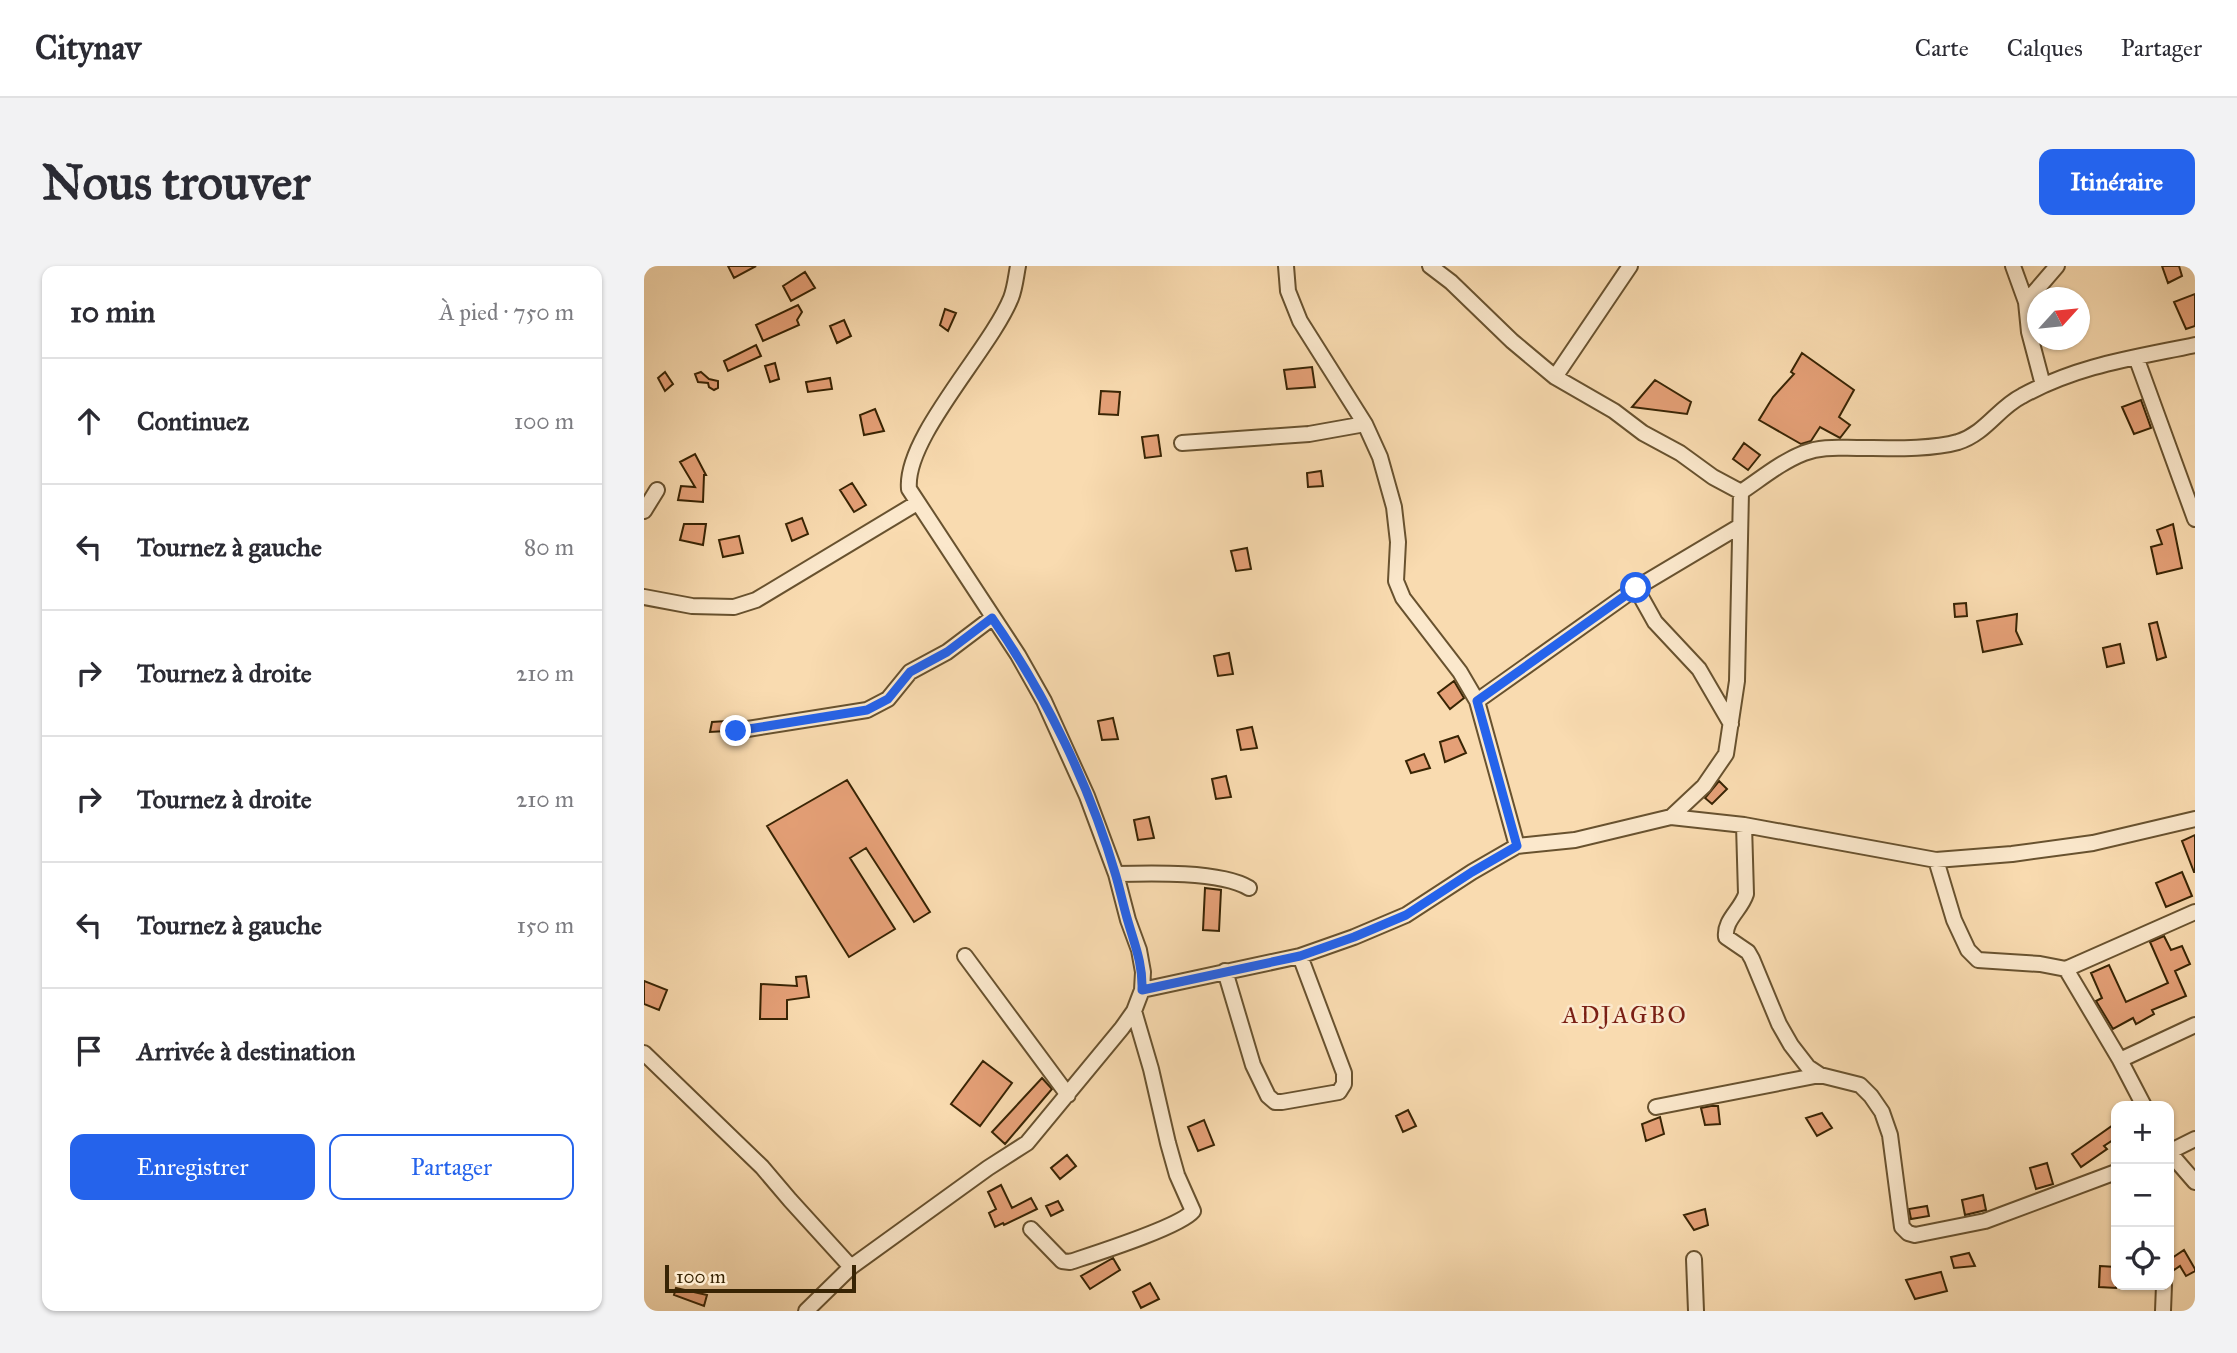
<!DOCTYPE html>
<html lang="fr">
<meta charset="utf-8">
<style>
:root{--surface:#fff;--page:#f2f2f3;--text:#2b2b33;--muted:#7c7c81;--line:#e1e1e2;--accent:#2563eb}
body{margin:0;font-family:"IM FELL Great Primer",serif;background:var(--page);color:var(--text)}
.controls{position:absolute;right:21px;bottom:21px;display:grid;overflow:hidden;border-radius:14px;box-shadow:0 2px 5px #0004}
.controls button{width:63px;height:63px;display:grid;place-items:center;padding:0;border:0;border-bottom:2px solid var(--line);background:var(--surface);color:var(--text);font:35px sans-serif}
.compass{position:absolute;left:1383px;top:21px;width:63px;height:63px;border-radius:50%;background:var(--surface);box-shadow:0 2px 5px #0004;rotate:63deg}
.scale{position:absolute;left:21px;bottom:18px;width:191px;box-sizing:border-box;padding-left:7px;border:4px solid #382404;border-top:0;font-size:19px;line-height:24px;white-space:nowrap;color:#382404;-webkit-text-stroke:5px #fbe8cc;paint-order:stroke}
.stop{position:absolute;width:21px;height:21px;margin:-16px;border:5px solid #2563eb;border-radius:50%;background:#fff}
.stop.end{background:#2563eb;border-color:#fff;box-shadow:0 2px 7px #0008}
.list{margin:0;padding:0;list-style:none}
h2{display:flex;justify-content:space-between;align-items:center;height:91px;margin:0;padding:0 28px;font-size:30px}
h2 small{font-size:23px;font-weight:400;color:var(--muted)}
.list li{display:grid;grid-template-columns:46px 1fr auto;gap:21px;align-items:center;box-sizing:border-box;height:126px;padding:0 28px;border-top:2px solid var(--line)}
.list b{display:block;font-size:26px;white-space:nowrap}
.list em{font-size:23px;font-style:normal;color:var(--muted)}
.actions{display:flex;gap:14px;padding:21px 28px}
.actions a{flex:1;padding:16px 0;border:2px solid var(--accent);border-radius:14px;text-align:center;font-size:24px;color:var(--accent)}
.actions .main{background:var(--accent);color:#fff}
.icon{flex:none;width:38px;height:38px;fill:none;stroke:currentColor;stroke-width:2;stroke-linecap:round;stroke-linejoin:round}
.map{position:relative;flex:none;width:1551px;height:1045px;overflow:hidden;border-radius:14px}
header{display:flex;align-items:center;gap:42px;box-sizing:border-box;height:98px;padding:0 35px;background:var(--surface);border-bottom:2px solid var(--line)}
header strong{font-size:33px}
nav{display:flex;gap:38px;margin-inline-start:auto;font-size:24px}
.intro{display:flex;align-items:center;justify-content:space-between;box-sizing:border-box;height:168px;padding:0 42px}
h1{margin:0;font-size:49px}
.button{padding:18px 32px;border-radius:14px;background:var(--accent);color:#fff;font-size:24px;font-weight:700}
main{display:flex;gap:42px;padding:0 42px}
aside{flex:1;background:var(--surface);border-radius:14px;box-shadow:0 2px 5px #0004}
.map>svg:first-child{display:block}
.building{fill:#e5a077;stroke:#382404;stroke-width:2}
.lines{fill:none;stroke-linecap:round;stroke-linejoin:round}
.minor-casing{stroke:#68522f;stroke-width:18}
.minor{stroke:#fbe8cc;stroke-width:14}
.route{stroke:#2563eb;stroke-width:9}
.labels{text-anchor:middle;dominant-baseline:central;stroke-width:5;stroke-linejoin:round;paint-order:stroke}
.quarter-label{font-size:24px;letter-spacing:2px;fill:#7a1f14;stroke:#fbe8cc}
</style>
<header>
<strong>Citynav</strong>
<nav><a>Carte</a><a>Calques</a><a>Partager</a></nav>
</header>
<div class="intro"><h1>Nous trouver</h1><a class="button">Itinéraire</a></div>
<main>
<aside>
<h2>10 min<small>À pied · 750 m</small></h2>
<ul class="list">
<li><svg class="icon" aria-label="ahead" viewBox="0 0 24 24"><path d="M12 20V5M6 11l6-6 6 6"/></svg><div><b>Continuez</b></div><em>100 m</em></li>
<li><svg class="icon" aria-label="left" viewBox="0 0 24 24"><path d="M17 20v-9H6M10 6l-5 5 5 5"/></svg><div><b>Tournez à gauche</b></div><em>80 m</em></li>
<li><svg class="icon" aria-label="right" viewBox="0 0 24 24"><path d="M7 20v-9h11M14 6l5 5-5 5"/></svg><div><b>Tournez à droite</b></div><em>210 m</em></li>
<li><svg class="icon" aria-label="right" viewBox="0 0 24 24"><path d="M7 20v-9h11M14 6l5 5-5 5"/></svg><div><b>Tournez à droite</b></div><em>210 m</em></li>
<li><svg class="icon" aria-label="left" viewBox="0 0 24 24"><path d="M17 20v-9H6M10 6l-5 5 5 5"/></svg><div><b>Tournez à gauche</b></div><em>150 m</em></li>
<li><svg class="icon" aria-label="arrive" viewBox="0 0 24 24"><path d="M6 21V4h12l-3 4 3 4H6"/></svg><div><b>Arrivée à destination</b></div></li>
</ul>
<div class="actions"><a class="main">Enregistrer</a><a>Partager</a></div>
</aside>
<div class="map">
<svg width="1551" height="1045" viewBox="0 0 1551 1045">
<rect width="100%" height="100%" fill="#f9dbb0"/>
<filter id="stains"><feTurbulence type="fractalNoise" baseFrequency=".00286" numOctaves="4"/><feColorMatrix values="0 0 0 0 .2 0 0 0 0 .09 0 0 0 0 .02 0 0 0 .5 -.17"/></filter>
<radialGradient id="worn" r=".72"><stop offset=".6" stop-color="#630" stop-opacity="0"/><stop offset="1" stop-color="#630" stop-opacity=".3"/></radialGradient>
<path class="building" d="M84 0H112L90 12Z
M1518 0H1535L1538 10 1524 17Z
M161 6 171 22 147 35 139 20Z
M1551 28V60L1542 63 1530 36Z
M154 39 158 46 153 54 155 59 119 75 112 59Z
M301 43 312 47 304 65 296 59Z
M200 54 207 70 193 77 186 60Z
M112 79 117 90 84 105 80 95Z
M1158 87 1210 124 1195 151 1206 159 1196 172 1176 161 1167 175 1157 178 1115 154 1129 131 1150 108 1147 106Z
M131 97 135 113 126 116 121 100Z
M668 101 671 121 643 123 640 104Z
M21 106 29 118 21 125 14 112Z
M57 106 65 113 74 115V122L70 124 65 121 64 117 54 116 51 108Z
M186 112 188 123 164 126 162 116Z
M1011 114 1047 136 1043 148 988 141Z
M457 125 476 126 474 149 455 148Z
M1497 134 1507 162 1490 168 1478 141Z
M231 143 240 165 220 169 216 149Z
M514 169 517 190 501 192 498 171Z
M1100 177 1116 189 1104 204 1089 193Z
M51 188 62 209H60L59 236 34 234 37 220 51 221 36 196Z
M677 205 679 220 664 221 663 207Z
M208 217 222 239 210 246 196 224Z
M158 252 164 268 148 275 142 258Z
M40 258H62L59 279 36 274Z
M1529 258 1538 302 1513 308 1507 281 1518 278 1513 264Z
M95 270 99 287 79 291 75 274Z
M603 282 607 303 592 305 587 285Z
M1322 337 1323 350 1311 351 1310 338Z
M1373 348 1372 365 1378 378 1339 386 1333 355Z
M1513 356 1522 391 1513 394 1505 358Z
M1476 378 1480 397 1463 401 1459 382Z
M585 387 589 408 574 410 570 390Z
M810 415 820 432 806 443 794 427Z
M469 452 474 473 458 474 454 455Z
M82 455V465L66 466 68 456Z
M608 461 613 482 597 484 593 464Z
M814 470 822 487 801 496 796 476Z
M780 488 786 502 767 507 762 495Z
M582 510 587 531 572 533 568 513Z
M203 514 286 646 270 656 222 582 206 592 251 663 205 691 123 560Z
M1075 515 1083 523 1068 538 1061 532Z
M505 551 510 572 494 574 490 554Z
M1551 569V606H1550L1538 575Z
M1538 606 1548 630 1522 641 1512 617Z
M561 622 577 624 575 665 559 664Z
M1520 670 1527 684 1538 680 1546 698 1531 705 1542 730 1508 744 1510 748 1492 758 1489 752 1469 763 1452 735 1458 732 1447 707 1465 699 1482 736 1524 717 1506 676Z
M162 710 165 731 143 734V753H116L117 718 153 720 152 711Z
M0 715 23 724 15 744 0 738Z
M339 795 368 817 336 860 307 838Z
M398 812 408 823 361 878 348 866Z
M1067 840H1074L1076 858 1061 859 1057 842Z
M764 844 772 860 759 866 752 850Z
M1178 847 1188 862 1173 870 1162 852Z
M1016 851 1020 868 1002 875 998 858Z
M560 854 570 879 554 885 544 861Z
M1472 857V872L1460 880 1463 883 1437 901 1428 888Z
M423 889 432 900 416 913 407 902Z
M1403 897 1409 918 1392 923 1386 902Z
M357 919 368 942 387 932 393 943 360 959 359 957 351 961 345 947 352 943 344 926Z
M1339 929 1342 944 1321 949 1318 934Z
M414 935 419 944 407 950 402 940Z
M1283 940 1285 950 1267 953 1265 943Z
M1061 943 1064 959 1050 964 1040 949Z
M1540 984 1551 1003V1005L1542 1010 1536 1000 1530 1004 1525 994Z
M1325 987 1331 1000 1310 1002 1307 991Z
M469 992 476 1004 446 1023 437 1010Z
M1456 1000 1472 1001V1022L1455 1021Z
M1297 1006 1303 1025 1271 1033 1262 1014Z
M506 1017 515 1033 497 1042 489 1026Z
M32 1022 63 1029 60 1040 30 1029Z"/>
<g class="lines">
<defs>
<path id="minor" d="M642 0 644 25 656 55 721 158 736 191 750 241 754 276 752 315 759 332 816 406 833 435 873 580
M786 0 807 16 868 75 911 111 970 145 999 167 1036 187 1069 211 1097 226
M1369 0 1382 36 1385 66 1399 119
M1382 36 1413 0
M1492 91 1551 253
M911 111 986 0
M538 177 665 168 721 158
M0 245 13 224
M992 322 1011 356 1055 403 1087 458
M0 331 48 340 90 341 112 334 273 237
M833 435 992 322 1096 260
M91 465 223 444 244 433 266 406 303 386 348 352
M1027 551 1100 559 1292 594 1368 588 1449 577 1551 553
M1100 559 1102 628C1097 644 1080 654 1082 671L1104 686 1108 693 1135 758 1147 779 1164 801 1176 809 1216 819 1227 830 1238 846 1246 869 1258 961 1264 967 1271 969 1341 955 1472 906
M1292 594 1310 654 1324 684 1334 694 1396 698 1422 703 1551 646
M472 608C506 607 577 605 605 622
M321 690 424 829
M1422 703 1476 794 1500 840
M581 705 609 799 624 830 631 836H638L695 826 700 818V807L656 690
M498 724 656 690 710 671 762 649 828 606 873 580 931 574 1027 551 1060 520 1082 488 1093 415 1097 226C1118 212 1137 196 1160 187 1178 180 1195 182 1213 182 1243 182 1286 184 1314 176 1342 167 1354 142 1378 130 1435 99 1489 92 1551 79
M0 787 118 901 146 934 207 1001
M1476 794 1551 759
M1012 841 1176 809
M1525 886 1551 916
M1525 886 1551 873
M387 963 418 995 426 996C450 988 536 961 549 945L533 909 524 877 507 803 490 745
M1050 993 1052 1045
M162 1045 207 1001 344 902 383 877 478 762 490 745 498 724 499 706 495 684 484 654 472 608 443 530 400 435 374 389 265 223C260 172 346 84 367 32 371 22 372 10 374 0
M1519 1045 1520 1019"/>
</defs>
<use href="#minor" class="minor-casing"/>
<use href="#minor" class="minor"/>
</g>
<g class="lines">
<path class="route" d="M92 465 223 444 244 433 266 406 303 386 348 352C402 429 446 520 472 610 476 624 479 638 483 652 490 677 499 697 498 724L656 690 710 671 762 649 828 606 873 580 833 435 992 322"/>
</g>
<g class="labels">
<g class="quarter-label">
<text x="981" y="749">ADJAGBO</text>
</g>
</g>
<rect width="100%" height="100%" filter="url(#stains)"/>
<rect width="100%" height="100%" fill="url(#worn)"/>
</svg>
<div class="controls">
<button>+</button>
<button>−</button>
<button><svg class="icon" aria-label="locate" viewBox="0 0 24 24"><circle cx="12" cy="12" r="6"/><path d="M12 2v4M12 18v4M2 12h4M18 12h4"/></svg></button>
</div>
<svg class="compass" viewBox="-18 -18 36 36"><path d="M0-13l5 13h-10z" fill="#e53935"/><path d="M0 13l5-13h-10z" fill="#7c7c81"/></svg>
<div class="scale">100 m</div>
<div class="stop" style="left:992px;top:322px"></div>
<div class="stop end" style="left:92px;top:465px"></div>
</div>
</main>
